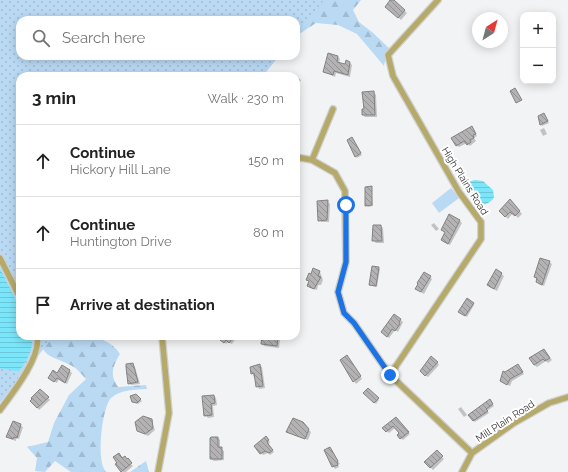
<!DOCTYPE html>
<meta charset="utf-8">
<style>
:root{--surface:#fff;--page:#f6f6f6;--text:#222;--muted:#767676;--line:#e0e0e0}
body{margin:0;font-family:Raleway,sans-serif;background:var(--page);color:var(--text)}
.controls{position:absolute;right:12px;top:12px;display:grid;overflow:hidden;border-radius:8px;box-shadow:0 2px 10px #0003}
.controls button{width:36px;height:36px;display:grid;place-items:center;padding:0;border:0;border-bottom:1px solid var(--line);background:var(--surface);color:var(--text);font:20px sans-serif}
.compass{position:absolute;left:472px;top:12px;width:36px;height:36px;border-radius:50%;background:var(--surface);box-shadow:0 2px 10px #0003;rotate:36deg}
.stop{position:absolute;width:12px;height:12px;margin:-9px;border:3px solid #1a73e8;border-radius:50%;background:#fff}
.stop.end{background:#1a73e8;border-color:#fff;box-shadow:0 1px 4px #0008}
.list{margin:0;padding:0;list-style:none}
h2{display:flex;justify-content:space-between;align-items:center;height:52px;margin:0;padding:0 16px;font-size:17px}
h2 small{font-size:13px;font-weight:400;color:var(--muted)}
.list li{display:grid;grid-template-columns:26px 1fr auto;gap:12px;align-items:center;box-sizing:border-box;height:72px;padding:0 16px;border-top:1px solid var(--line)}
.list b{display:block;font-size:15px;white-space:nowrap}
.list p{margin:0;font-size:13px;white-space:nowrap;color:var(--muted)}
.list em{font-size:13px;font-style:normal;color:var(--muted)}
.icon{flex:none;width:22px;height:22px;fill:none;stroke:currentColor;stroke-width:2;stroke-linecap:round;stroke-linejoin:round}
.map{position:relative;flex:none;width:568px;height:472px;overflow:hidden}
.search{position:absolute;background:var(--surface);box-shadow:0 2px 10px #0003;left:16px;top:16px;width:284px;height:44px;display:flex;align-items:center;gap:10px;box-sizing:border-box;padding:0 14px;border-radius:12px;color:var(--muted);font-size:15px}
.panel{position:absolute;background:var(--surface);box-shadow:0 2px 10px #0003;left:16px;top:72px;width:284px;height:268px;border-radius:12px}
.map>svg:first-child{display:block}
.grass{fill:#badaf4}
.forest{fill:url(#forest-firs)}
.park{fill:url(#park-dots)}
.water{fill:url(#water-rules)}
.shadow{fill:#0003}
.building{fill:url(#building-back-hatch);stroke:#848383}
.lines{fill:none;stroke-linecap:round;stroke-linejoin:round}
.minor-casing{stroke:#cfd0d1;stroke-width:8}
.minor{stroke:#b6aa6a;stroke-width:5.5}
.route{stroke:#1a73e8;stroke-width:5}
.labels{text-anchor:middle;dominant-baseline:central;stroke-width:4;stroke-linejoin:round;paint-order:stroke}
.street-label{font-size:10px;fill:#303031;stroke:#fff}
</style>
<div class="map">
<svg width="568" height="472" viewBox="0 0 568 472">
<defs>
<pattern id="forest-firs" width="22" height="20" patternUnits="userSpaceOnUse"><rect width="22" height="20" fill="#badaf4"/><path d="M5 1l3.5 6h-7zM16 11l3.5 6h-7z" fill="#a0bbd2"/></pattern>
<pattern id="park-dots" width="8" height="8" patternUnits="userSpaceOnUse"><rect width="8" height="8" fill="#badaf4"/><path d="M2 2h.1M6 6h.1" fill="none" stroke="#a0bbd2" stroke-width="1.8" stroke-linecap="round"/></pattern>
<pattern id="water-rules" width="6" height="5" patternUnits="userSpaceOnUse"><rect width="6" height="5" fill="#7be6fa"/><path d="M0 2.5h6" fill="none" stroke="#6bc6d7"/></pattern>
<pattern id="building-back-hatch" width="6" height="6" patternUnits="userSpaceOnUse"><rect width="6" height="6" fill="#b4b2b2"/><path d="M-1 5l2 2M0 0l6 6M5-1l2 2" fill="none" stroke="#939191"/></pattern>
</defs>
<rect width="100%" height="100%" fill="#f2f3f4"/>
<path class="grass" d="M451 188 459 198 439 213 432 203Z"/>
<path class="forest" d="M153 0H361L353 10 359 22 372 32 390 49 386 56 384 66 357 34 338 25 316 23 296 36V20Z
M40 336C66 336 104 329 120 354 113 366 109 375 118 387L146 385 147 389C135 390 121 389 111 398 102 407 95 466 107 472H71L55 461 45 472 35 471 37 458 27 447 48 442 54 423 69 395 86 379C82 375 77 368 72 366 55 356 41 359 40 336Z
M146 461 149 472H130Z"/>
<path class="park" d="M0 0H324L296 35V20H20V56H279L263 76H20V336H54L0 403Z"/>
<path class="water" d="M475 180 483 181 493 190 494 197C491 203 484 206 478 204L472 199 464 187 467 182Z
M0 269 20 308V336H31C35 348 27 359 20 370L15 371 0 368Z"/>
<path class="shadow" d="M392 0 407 13 401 20 386 6Z
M329 55 338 57 340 59 339 64 346 65 350 63 352 65 350 77 336 73 335 77 324 72Z
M293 73 301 80 296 89V76H291Z
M374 92 376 95 377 117H365L363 115Z
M545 115 549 123 542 126 541 124Z
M544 128 547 134 543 136 540 130Z
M474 130 477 136 474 138 476 141 470 146 467 143 459 147 456 145Z
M353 140 362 155 357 158 356 156Z
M371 187 373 206 368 207 366 205Z
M327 201 330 204 329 222H322L319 220Z
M513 203 522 214 518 218 513 213 508 219 500 211Z
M459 220 462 223 450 245 444 242 442 240 446 233 443 230Z
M434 223 439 229 436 231 431 225Z
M381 226 383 228 384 243H376L373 240Z
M549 262 552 264 544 286 539 284 535 277Z
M379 268 380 269 377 287 372 286 370 284Z
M320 272 323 280 321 285H318L317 290 311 288 308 286 310 282 307 279 312 275Z
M501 274 504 276 497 291 490 287Z
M430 277 432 279 424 294 419 291Z
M473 303 474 305 467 317 461 313Z
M395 315 403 322 398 332 395 330 389 338 384 335Z
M220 336H237L232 344 228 342 226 344Z
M263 336 278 338 280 340 279 348 264 346 262 343Z
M544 350 552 360 548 363 546 361 537 367 534 365Z
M349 358 362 379 356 384 341 360Z
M437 362 439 365 428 377 423 374Z
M133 364 135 367 140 384 131 385 129 383Z
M259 365 262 367 265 388 259 389 252 373Z
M63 366 72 373 67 384 59 379 57 383 52 380Z
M520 368 524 374 512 381 510 386 501 381 506 373Z
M368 389 379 400 376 404 364 393Z
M45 394 50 400 39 410 32 401Z
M136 395 142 401 138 404 133 401Z
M214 396 216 398 217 405 213 406 214 417 208 418 205 415Z
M491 402 494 406 487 411 489 413 475 422 473 420Z
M461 407 467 415 464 417 458 409Z
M151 420 155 430 148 436 137 430Z
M398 421 410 434 403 440 398 435 400 433 395 428 389 433 384 428Z
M302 423 311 432 308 440 287 432Z
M20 425 23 427 19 439 16 438V441L10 439 7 437Z
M266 437 270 442 269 444 274 452 270 455 268 453 263 455 261 453Z
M218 438 220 440V448L224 451V460L214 461 211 459V439Z
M330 449 340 464H338L339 467 335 469 325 451Z
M437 452 444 459 433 470 425 462Z
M119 454 133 466 126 472H123L116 464 118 463Z"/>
<path class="building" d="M390 0H394L405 10 398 18 385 7Z
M328 53 338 56 337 62 345 64 346 60 350 62 348 75 334 71 333 75 323 72Z
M515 88 522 100 516 103 510 91Z
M374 91 375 115H362V109H364L362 92Z
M544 113 548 121 540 125 538 116Z
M472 126 476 134 473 135 474 138 470 140 471 142 467 145 464 141 456 146 451 138Z
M352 137 361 153 355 157 347 140Z
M372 186V205L365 206V187Z
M510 199 520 211 515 216 510 212 505 217 499 211Z
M328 200 327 220 318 221 317 201Z
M449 214 460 220 448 244 441 240 445 232 441 230Z
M373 225H381L382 241H372Z
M540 258 550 261 542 285 536 282 537 278 534 277Z
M372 266 379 267 376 286 369 285Z
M313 268 320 271 318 276 321 277 314 289 307 286 309 281 306 280 309 273 311 274Z
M496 269 502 273 494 289 487 285Z
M424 272 431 276 421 292 415 289 418 284 417 283Z
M467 298 474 303 465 316 458 312Z
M394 314 401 319 399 322 400 324 395 331 392 329 387 337 381 332Z
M219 336H234L229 343 226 340 224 343 220 340 221 338Z
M262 336 278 337 277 346 261 344Z
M544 349 550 358 545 361 543 359 534 365 529 358Z
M347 355 361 376 353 382 340 360Z
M431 356 438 362 425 376 420 371Z
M133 363 138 382 128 384 126 367V364Z
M260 364 263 386 256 387 254 373 251 374 250 367Z
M518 364 523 372 510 379 507 385 500 381 503 371 505 372Z
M62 365 70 370 65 383 57 378 54 382 48 378 53 370 57 373Z
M368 388 379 398 374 403 363 393Z
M40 389 49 397 37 408 30 401 32 399 31 398Z
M136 394 141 399 137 403 132 402 130 396Z
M214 395 215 403 211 404 212 415 204 416 202 396Z
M490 399 493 404 486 409 488 411 473 421 468 415Z
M143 416 152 419 153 428 145 434 137 431 135 422Z
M396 417 409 432 400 439 397 435 399 433 393 426 386 432 382 428Z
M293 418 303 422 309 429 305 439 286 432Z
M13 421 21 424 17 438 14 437 13 439 6 437Z
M266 436 269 440 267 441 268 444 273 450 269 453 265 451 260 454 254 446Z
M211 437H218V447H222V459H210V438Z
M330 447 338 461 337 462 338 465 332 467 324 450Z
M437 450 443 456 430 468 424 462Z
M119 453 122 458 125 456 127 459 128 458 132 463 121 472 115 464 117 463 113 457Z"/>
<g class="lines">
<defs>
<path id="minor" d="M296 157 312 160 335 173 345 191 346 262 338 292 344 313 354 323 390 375 472 453
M312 160 333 109
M0 258 20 298
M390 375 481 239V222L459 192 393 76 388 55 438 0
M0 410C12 394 42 356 37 336
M158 472 169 413 162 336
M462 472 472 453 514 423 549 403 568 397"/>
</defs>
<use href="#minor" class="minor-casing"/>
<use href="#minor" class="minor"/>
</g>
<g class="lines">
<path class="route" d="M346 205V262L338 292 344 313 354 323 390 375"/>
</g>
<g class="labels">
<g class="street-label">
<text transform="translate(465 181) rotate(58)">High Plains Road</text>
<text transform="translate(505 421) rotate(-33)">Mill Plain Road</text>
</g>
</g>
</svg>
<div class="controls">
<button>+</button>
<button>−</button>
</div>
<svg class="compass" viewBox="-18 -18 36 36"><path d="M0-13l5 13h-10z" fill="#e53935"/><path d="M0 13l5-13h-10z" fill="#767676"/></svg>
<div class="stop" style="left:346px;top:205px"></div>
<div class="stop end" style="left:390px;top:375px"></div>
<div class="search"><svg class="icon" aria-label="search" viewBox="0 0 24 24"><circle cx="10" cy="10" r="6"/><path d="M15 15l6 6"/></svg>Search here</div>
<section class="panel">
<h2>3 min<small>Walk · 230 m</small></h2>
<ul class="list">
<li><svg class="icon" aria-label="ahead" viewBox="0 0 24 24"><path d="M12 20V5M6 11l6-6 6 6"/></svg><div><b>Continue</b><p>Hickory Hill Lane</p></div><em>150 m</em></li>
<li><svg class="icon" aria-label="ahead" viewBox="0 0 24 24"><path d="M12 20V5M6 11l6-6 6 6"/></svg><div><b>Continue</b><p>Huntington Drive</p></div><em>80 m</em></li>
<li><svg class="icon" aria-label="arrive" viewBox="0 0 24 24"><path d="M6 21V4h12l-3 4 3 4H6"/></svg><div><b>Arrive at destination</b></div></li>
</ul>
</section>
</div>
